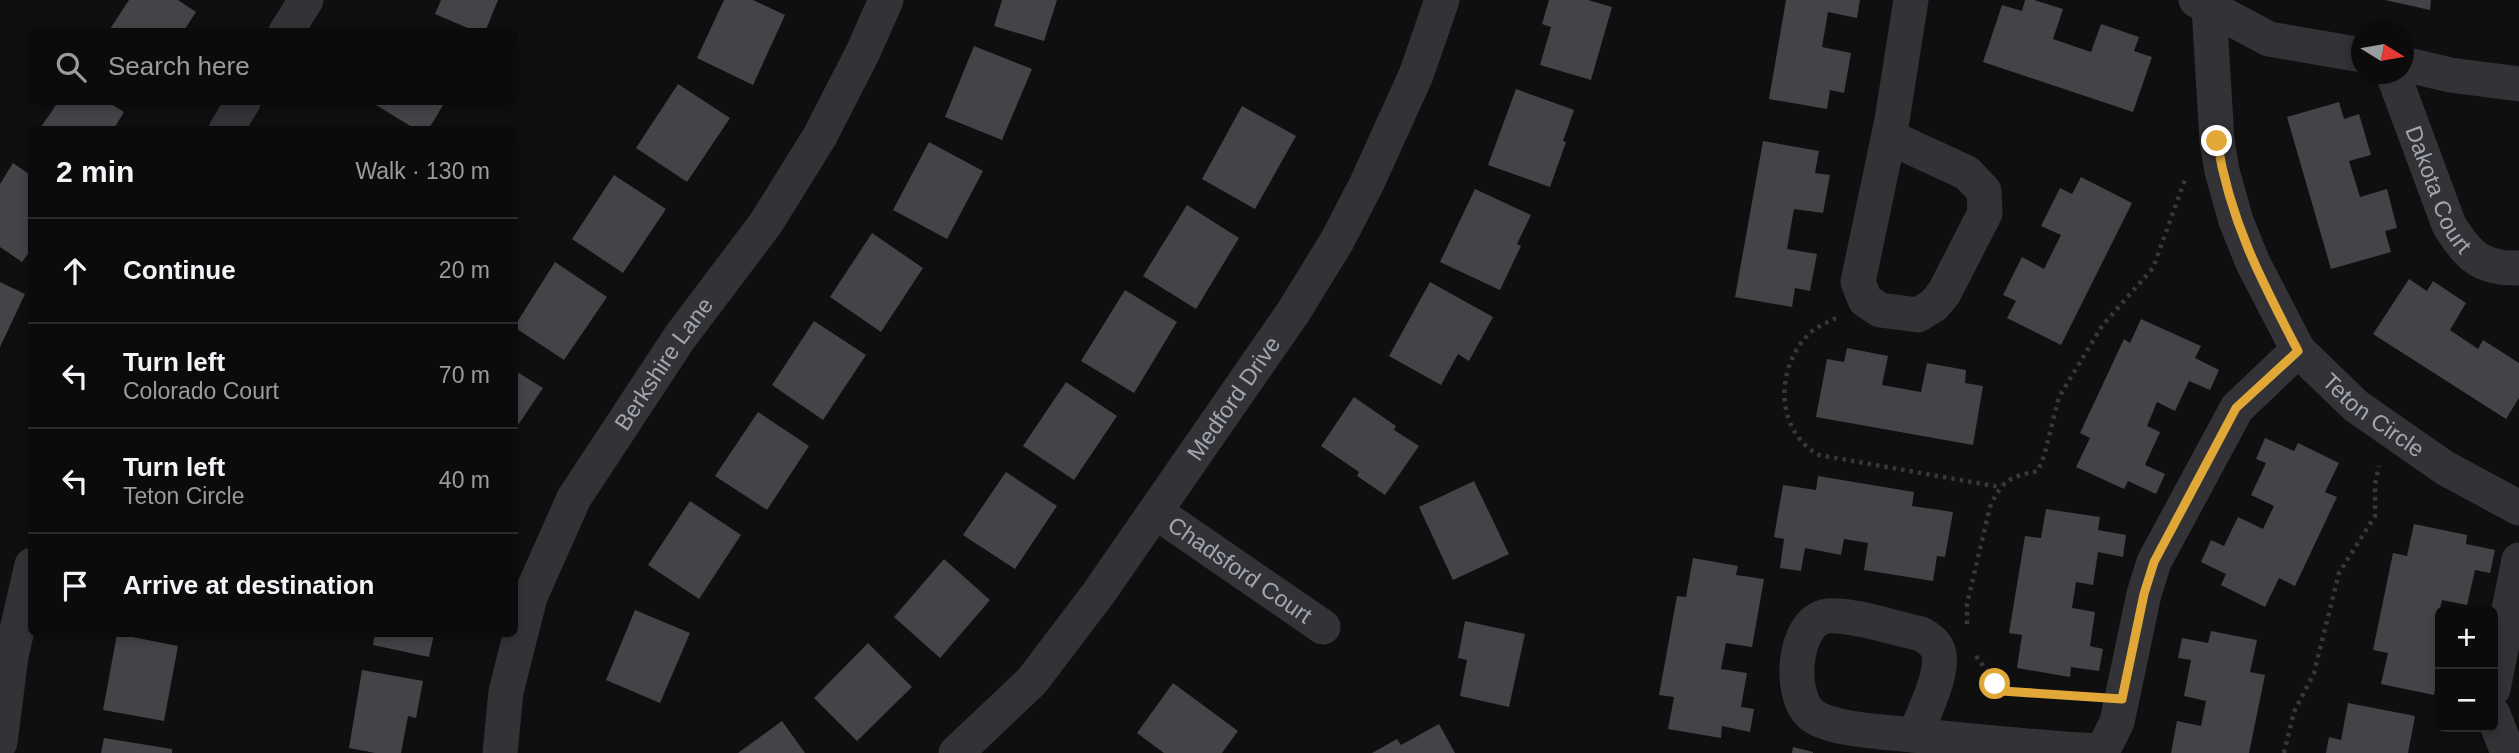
<!DOCTYPE html>
<meta charset="utf-8">
<style>
:root{--surface:#0b0b0c;--page:#141415;--text:#f1f3f6;--muted:#9a9b9d;--line:#2b2b2d}
body{margin:0;font-family:Arial,sans-serif;background:var(--page);color:var(--text)}
.controls{position:absolute;right:21px;bottom:21px;display:grid;overflow:hidden;border-radius:10px;box-shadow:0 4px 10px #0003}
.controls button{width:63px;height:63px;display:grid;place-items:center;padding:0;border:0;border-bottom:2px solid var(--line);background:var(--surface);color:var(--text);font:35px sans-serif}
.compass{position:absolute;left:2351px;top:21px;width:63px;height:63px;border-radius:50%;background:var(--surface);box-shadow:0 4px 10px #0003;rotate:101deg}
.stop{position:absolute;width:21px;height:21px;margin:-16px;border:5px solid #e1a737;border-radius:50%;background:#fff}
.stop.end{background:#e1a737;border-color:#fff;box-shadow:0 2px 7px #0008}
.list{margin:0;padding:0;list-style:none}
h2{display:flex;justify-content:space-between;align-items:center;height:91px;margin:0;padding:0 28px;font-size:30px}
h2 small{font-size:23px;font-weight:400;color:var(--muted)}
.list li{display:grid;grid-template-columns:46px 1fr auto;gap:21px;align-items:center;box-sizing:border-box;height:105px;padding:0 28px;border-top:2px solid var(--line)}
.list b{display:block;font-size:26px;white-space:nowrap}
.list p{margin:0;font-size:23px;white-space:nowrap;color:var(--muted)}
.list em{font-size:23px;font-style:normal;color:var(--muted)}
.icon{flex:none;width:38px;height:38px;fill:none;stroke:currentColor;stroke-width:2;stroke-linecap:round;stroke-linejoin:round}
.map{position:relative;flex:none;width:2519px;height:753px;overflow:hidden}
.search{position:absolute;background:var(--surface);box-shadow:0 4px 10px #0003;left:28px;top:28px;width:490px;height:77px;display:flex;align-items:center;gap:18px;box-sizing:border-box;padding:0 24px;border-radius:10px;color:var(--muted);font-size:26px}
.panel{position:absolute;background:var(--surface);box-shadow:0 4px 10px #0003;left:28px;top:126px;width:490px;height:511px;border-radius:10px}
.map>svg:first-child{display:block}
.building{fill:#434448}
.lines{fill:none;stroke-linecap:round;stroke-linejoin:round}
.path{stroke:#37383c;stroke-width:4.5;stroke-dasharray:3.5 5;stroke-linecap:butt}
.street{stroke:#333337;stroke-width:35}
.route{stroke:#e1a737;stroke-width:9}
.labels{text-anchor:middle;dominant-baseline:central;stroke-width:5;stroke-linejoin:round;paint-order:stroke}
.street-label{font-size:23px;fill:#a1a6b0;stroke:#0a0a0b}
</style>
<div class="map">
<svg width="2519" height="753" viewBox="0 0 2519 753">
<rect width="100%" height="100%" fill="#0f0f10"/>
<path class="building" d="M129 0H178L196 12 183 32H108Z
M441 0H498L485 32H477L435 14Z
M724 0H753L785 15 753 85 697 58Z
M1002 0H1057L1044 41 994 26Z
M1549 0H1588L1612 7 1591 80 1540 65 1551 27 1542 24Z
M1786 0H1860L1857 18 1828 12 1822 47 1851 53 1844 93 1830 90 1827 109 1769 99Z
M2025 0H2034L2063 9 2053 39 2091 52 2101 24 2139 37 2134 51 2152 57 2133 112 1983 62 2002 5 2022 11Z
M2385 0H2431L2430 10Z
M974 46 1032 69 1002 140 945 117Z
M678 84 730 118 687 182 636 148Z
M1516 89 1574 110 1563 141 1566 142 1550 187 1488 165Z
M58 102H108L124 112 113 130H39Z
M371 102H445L428 130H417Z
M2339 102 2344 119 2359 114 2371 155 2349 161 2360 197 2387 189 2397 228 2385 231 2391 252 2331 269 2287 117Z
M1242 106 1296 136 1255 209 1202 179Z
M1763 141 1819 151 1815 173 1830 175 1823 213 1794 209 1787 249 1817 254 1810 291 1795 288 1792 307 1735 297Z
M929 142 983 171 947 239 893 210Z
M13 163 32 176V248L22 262 0 247V184Z
M614 175 666 209 623 273 572 239Z
M2081 177 2132 203 2061 345 2007 318 2016 301 2003 295 2022 257 2044 269 2061 235 2041 226 2060 188 2072 194Z
M1475 189 1531 215 1517 244 1521 246 1500 290 1440 262Z
M1187 205 1239 238 1196 309 1143 276Z
M872 233 923 268 881 332 830 297Z
M555 262 607 297 564 360 514 327Z
M2409 279 2427 291 2433 281 2466 303 2450 330 2478 349 2483 340 2519 363V398L2506 419 2373 334Z
M0 282 25 294 0 347Z
M1430 282 1493 317 1469 361 1458 354 1441 385 1389 356Z
M1125 290 1177 322 1134 393 1081 361Z
M2141 319 2201 346 2195 358 2219 370 2210 390 2189 381 2175 411 2157 402 2147 426 2160 432 2145 465 2165 474 2156 494 2128 481 2124 489 2076 467 2090 438 2080 433 2124 339 2130 343Z
M814 321 866 355 823 420 772 385Z
M1847 348 1888 356 1882 385 1921 392 1927 363 1966 370 1965 383 1983 386 1973 445 1816 417 1827 359 1844 362Z
M514 370 543 388 514 431Z
M1066 382 1117 416 1074 480 1023 446Z
M1354 397 1396 426 1394 430 1419 446 1385 495 1357 476 1359 472 1321 446Z
M758 412 809 446 767 510 715 476Z
M2265 438 2294 451 2298 443 2339 463 2325 492 2337 497 2295 586 2279 578 2265 607 2221 585 2226 574 2201 562 2211 540 2224 546 2238 517 2263 529 2274 506 2251 495 2266 463 2256 459Z
M1006 472 1057 506 1015 569 963 535Z
M1818 476 1914 492 1912 506 1953 512 1945 557 1937 556 1933 581 1864 570 1868 543 1844 539 1841 555 1805 548 1801 571 1780 568 1784 539 1774 537 1783 485 1816 490Z
M1474 481 1509 554 1453 580 1419 507Z
M690 501 741 535 699 599 648 565Z
M2046 509 2100 517 2098 530 2126 535 2123 557 2098 552 2093 585 2076 582 2072 608 2095 612 2090 646 2103 649 2099 671 2071 667 2070 677 2017 668 2022 635 2009 633 2025 536 2041 538Z
M2414 524 2467 535 2466 544 2495 550 2490 573 2475 570 2467 605 2442 600 2436 625 2440 626V683H2436L2434 695 2381 684 2388 653 2373 650 2393 553 2407 556Z
M1693 558 1738 566 1736 575 1764 579 1752 647 1726 643 1721 669 1747 673 1741 707 1754 709 1750 732 1722 726 1721 738 1668 729 1674 697 1659 695 1677 596 1686 597Z
M944 559 990 600 940 658 894 617Z
M635 610 690 633 660 703 606 680Z
M1465 621 1525 634 1509 707 1460 696 1467 660 1458 658Z
M2211 631 2257 640 2250 672 2265 675 2249 753H2171L2177 721 2201 726 2206 701 2184 696 2191 660 2178 658 2182 638 2208 643Z
M117 634 178 646 164 721 103 710Z
M375 634H434L429 657 373 645Z
M868 643 912 687 857 741 814 698Z
M362 670 423 681 416 718 408 716 401 753H375L349 748Z
M1173 683 1238 731 1222 753H1164L1137 733Z
M2348 703 2415 716 2408 753H2326L2329 737 2341 740Z
M782 721 805 753H738Z
M1439 724 1455 753H1372L1397 739 1401 745Z
M104 738 172 749V753H101Z
M1793 747 1813 752V753H1792Z"/>
<g class="lines">
<path class="path" d="M1836 318C1826 323 1815 327 1808 335 1775 369 1775 431 1819 455L2000 487
M1967 624V604L1990 507C2002 480 2010 477 2038 471L2044 456 2059 397 2102 326 2153 268 2186 177
M1976 656 2002 691 2086 697
M2284 753 2294 712 2314 673 2339 573 2375 516V484L2379 466"/>
<g class="street">
<path d="M2196 0 2269 39 2362 55"/>
<path id="s1" d="M2210 0 2209 7 2217 141 2222 171 2236 221 2253 263 2298 350 2356 406 2445 468 2519 508"/>
<path d="M286 32 306 0"/>
<path d="M2404 64 2450 75 2519 84"/>
<path id="s2" d="M2393 74 2449 225C2468 256 2481 269 2519 268"/>
<path d="M226 130 243 102"/>
<path d="M1889 137 1967 173 1984 191 1985 213 1944 293 1934 305 1918 315 1880 310 1865 300 1858 282 1892 120 1911 0"/>
<path id="s3" d="M1156 512 1323 627"/>
<path d="M2493 689 2519 560"/>
<path d="M2493 714 2508 753"/>
<path d="M1915 735C1923 714 1943 676 1939 654 1937 644 1930 639 1921 634 1897 629 1850 613 1827 616 1793 621 1787 697 1813 716 1833 730 1887 732 1912 735 1974 741 2036 748 2098 751L2107 742 2117 722 2144 594 2154 562 2237 408 2298 350"/>
<path d="M0 742 11 656 32 565"/>
<path id="s4" d="M500 753 506 692 530 597 574 498 680 337 766 223 820 136 864 50 886 0"/>
<path id="s5" d="M956 753 1032 681 1098 594 1294 311 1337 241 1367 183 1416 75 1442 0"/>
</g>
</g>
<g class="lines">
<path class="route" d="M1995 684 2002 691 2122 699 2144 594 2154 562 2236 408 2298 351C2261 280 2230 221 2217 141"/>
</g>
<g class="labels">
<g class="street-label">
<text stroke="none"><textPath href="#s2" startOffset="124">Dakota Court</textPath></text>
<text stroke="none"><textPath href="#s4" startOffset="429">Berkshire Lane</textPath></text>
<text stroke="none"><textPath href="#s5" startOffset="452">Medford Drive</textPath></text>
<text stroke="none"><textPath href="#s1" startOffset="467">Teton Circle</textPath></text>
<text stroke="none"><textPath href="#s3" startOffset="102">Chadsford Court</textPath></text>
</g>
</g>
</svg>
<div class="controls">
<button>+</button>
<button>−</button>
</div>
<svg class="compass" viewBox="-18 -18 36 36"><path d="M0-13l5 13h-10z" fill="#e53935"/><path d="M0 13l5-13h-10z" fill="#9a9b9d"/></svg>
<div class="stop" style="left:1995px;top:684px"></div>
<div class="stop end" style="left:2217px;top:141px"></div>
<div class="search"><svg class="icon" aria-label="search" viewBox="0 0 24 24"><circle cx="10" cy="10" r="6"/><path d="M15 15l6 6"/></svg>Search here</div>
<section class="panel">
<h2>2 min<small>Walk · 130 m</small></h2>
<ul class="list">
<li><svg class="icon" aria-label="ahead" viewBox="0 0 24 24"><path d="M12 20V5M6 11l6-6 6 6"/></svg><div><b>Continue</b></div><em>20 m</em></li>
<li><svg class="icon" aria-label="left" viewBox="0 0 24 24"><path d="M17 20v-9H6M10 6l-5 5 5 5"/></svg><div><b>Turn left</b><p>Colorado Court</p></div><em>70 m</em></li>
<li><svg class="icon" aria-label="left" viewBox="0 0 24 24"><path d="M17 20v-9H6M10 6l-5 5 5 5"/></svg><div><b>Turn left</b><p>Teton Circle</p></div><em>40 m</em></li>
<li><svg class="icon" aria-label="arrive" viewBox="0 0 24 24"><path d="M6 21V4h12l-3 4 3 4H6"/></svg><div><b>Arrive at destination</b></div></li>
</ul>
</section>
</div>
